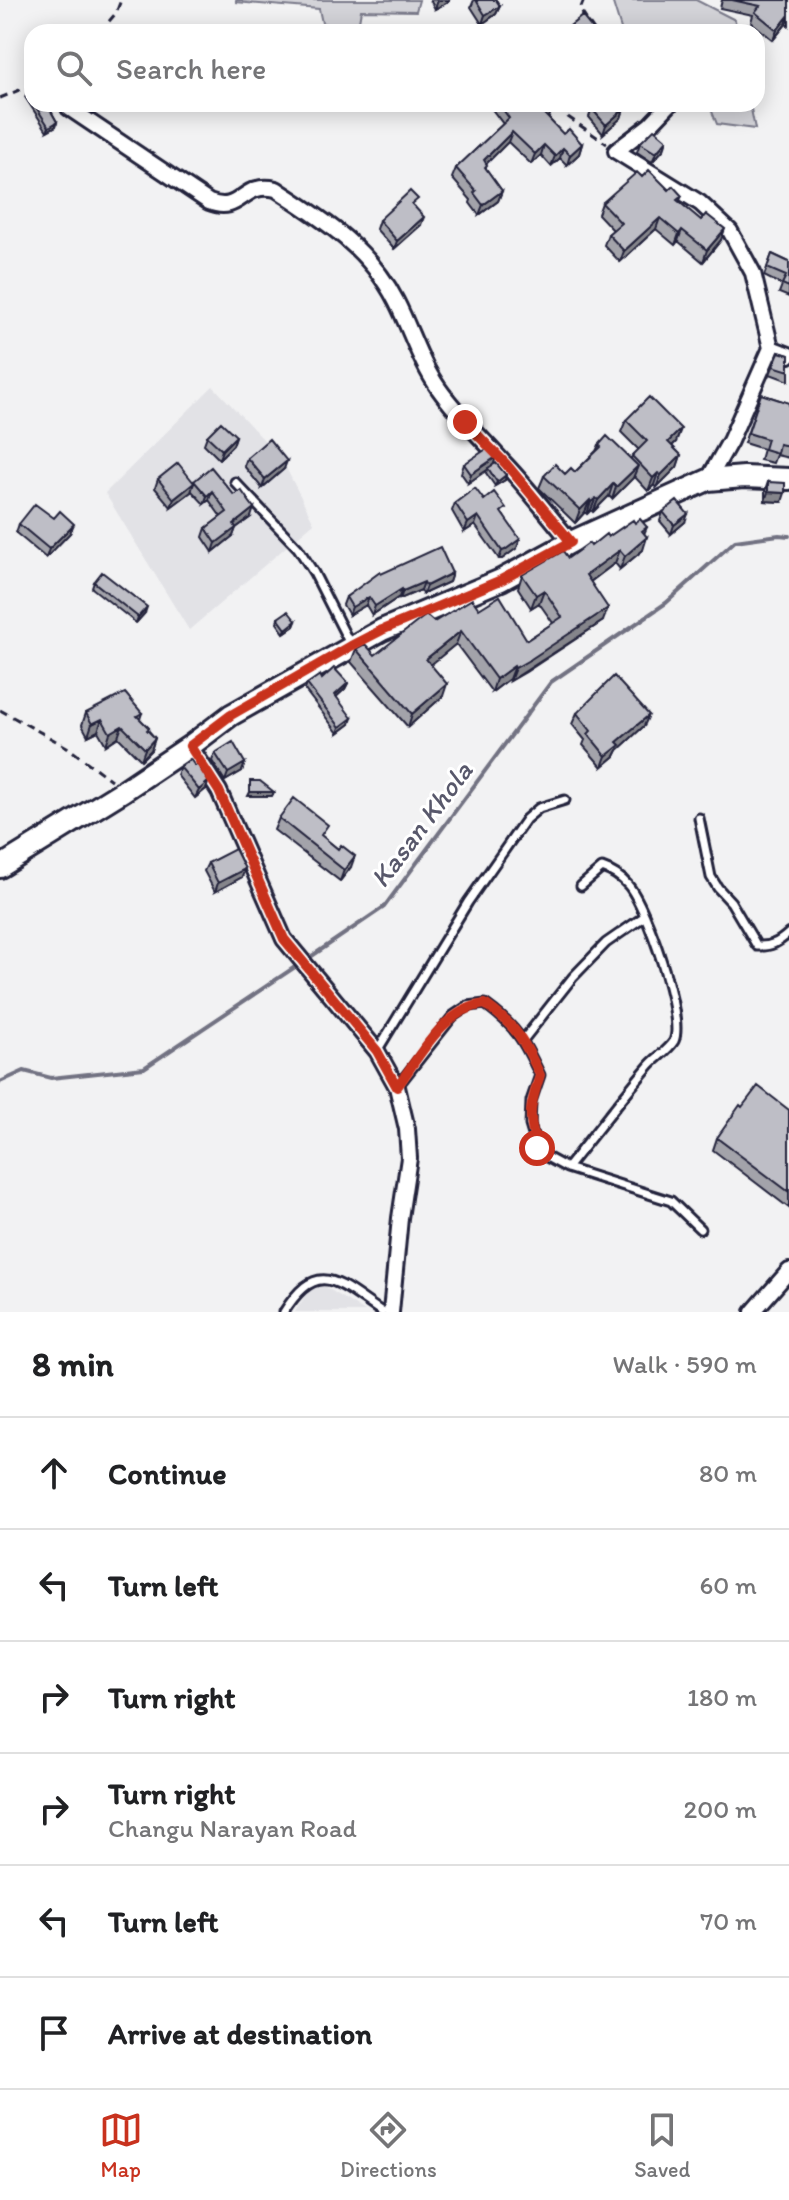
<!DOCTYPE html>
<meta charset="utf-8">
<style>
:root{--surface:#fff;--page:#f6f6f6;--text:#202124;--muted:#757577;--line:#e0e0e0;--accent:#c8321e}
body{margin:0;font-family:Itim,sans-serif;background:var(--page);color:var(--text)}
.stop{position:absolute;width:24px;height:24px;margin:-18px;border:6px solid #c8321e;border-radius:50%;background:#fff}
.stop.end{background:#c8321e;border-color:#fff;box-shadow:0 2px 8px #0008}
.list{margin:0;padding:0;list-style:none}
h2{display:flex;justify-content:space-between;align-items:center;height:104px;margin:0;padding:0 32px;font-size:34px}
h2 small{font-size:26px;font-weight:400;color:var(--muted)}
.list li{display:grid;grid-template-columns:52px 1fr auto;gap:24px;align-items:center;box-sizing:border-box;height:112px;padding:0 32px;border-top:2px solid var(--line)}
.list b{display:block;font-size:30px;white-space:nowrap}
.list p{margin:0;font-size:26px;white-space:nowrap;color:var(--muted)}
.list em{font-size:26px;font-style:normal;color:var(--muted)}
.icon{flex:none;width:44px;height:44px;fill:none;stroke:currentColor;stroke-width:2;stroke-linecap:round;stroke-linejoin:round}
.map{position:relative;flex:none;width:789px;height:1312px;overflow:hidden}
.search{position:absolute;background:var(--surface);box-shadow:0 4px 20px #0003;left:24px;right:24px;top:24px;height:88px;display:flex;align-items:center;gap:20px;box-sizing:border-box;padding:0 28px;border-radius:24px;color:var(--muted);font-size:30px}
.sheet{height:776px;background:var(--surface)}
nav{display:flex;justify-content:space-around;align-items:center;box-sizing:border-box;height:112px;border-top:2px solid var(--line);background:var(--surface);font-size:22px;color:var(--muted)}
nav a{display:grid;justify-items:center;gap:4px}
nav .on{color:var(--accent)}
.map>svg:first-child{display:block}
.built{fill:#e2e2e6}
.green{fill:#d3d3d8;stroke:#7a7a8a;stroke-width:2}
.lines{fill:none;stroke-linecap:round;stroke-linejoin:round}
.stream{stroke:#727282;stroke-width:4}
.service-casing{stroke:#22223b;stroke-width:13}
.minor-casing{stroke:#22223b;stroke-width:20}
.secondary-casing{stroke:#22223b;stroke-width:26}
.path{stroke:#22223b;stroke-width:3;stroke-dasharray:8 6;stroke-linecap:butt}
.service{stroke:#fff;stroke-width:7}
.minor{stroke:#fff;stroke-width:14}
.secondary{stroke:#fff;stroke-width:20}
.wall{fill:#a3a3aa;stroke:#22223b;stroke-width:2}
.shaded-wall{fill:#85858b;stroke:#22223b;stroke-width:2}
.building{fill:#bebec6;stroke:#22223b;stroke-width:2}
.route{stroke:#c8321e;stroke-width:10}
.labels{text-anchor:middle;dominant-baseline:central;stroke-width:6;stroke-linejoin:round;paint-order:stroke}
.water-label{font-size:28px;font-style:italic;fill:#58586b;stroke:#fff}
</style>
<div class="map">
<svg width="789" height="1312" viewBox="0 0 789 1312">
<rect width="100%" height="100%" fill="#f2f2f3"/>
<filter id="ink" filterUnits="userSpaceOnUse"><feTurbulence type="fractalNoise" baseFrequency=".0125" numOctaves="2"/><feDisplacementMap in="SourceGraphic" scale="16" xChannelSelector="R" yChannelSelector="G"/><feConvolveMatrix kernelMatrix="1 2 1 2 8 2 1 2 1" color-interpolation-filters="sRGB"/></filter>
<g filter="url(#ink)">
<path class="built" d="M213 386 281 458 314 523 189 630 105 493Z
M315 1280 365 1312H295Z"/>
<path class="green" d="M236 0H419L416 11 361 10 357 32 322 23 319 9 236 2Z
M612 0H696L735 20 737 32H622Z
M709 104H750L755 129 717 124Z"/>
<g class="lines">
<path class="stream" d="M306 960 384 907 551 682 666 603 735 541 779 535 789 536
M0 1082 24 1071 51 1078 144 1068 298 965"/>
<defs>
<path id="service" d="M235 482 298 548 314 573 350 644
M699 818 711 877 718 888 731 902 757 946C771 947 779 942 789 933
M524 1039 573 977 606 943 645 916
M377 1051 468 902 526 819 539 808 565 800
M397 1087 453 1016 468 1006 485 1004C517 1027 524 1041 540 1075L531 1101 530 1125 537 1148 543 1155 567 1168 671 1201 700 1229
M567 1168C594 1134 620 1100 648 1067 655 1058 668 1051 674 1041 685 1018 646 905 628 885 621 877 611 871 602 868L581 886
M284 1312C319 1256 339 1284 382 1312"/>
<path id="minor" d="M670 104 650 125 616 151 700 203 730 231 753 273 771 348 730 441 708 480
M69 108 209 202C242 215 241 181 276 189 324 220 369 248 396 301 411 330 420 362 439 389 458 416 482 438 504 463 528 488 549 516 571 542
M771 348 789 355
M190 746 219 791 284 939 377 1051 397 1087 407 1129 409 1158 400 1218 391 1312
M753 1312 789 1271"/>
<path id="secondary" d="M0 867 123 791 190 746 231 715 382 630 501 580 571 542 708 480 744 477 789 479"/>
</defs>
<use href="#service" class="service-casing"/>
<use href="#minor" class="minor-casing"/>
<use href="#secondary" class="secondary-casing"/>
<path class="path" d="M584 0 580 10 595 32
M100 32 116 13 121 0
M0 98 32 85
M567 104 565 107 568 117 607 144
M0 710 67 747 111 780"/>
<use href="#service" class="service"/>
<use href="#minor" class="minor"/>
<use href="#secondary" class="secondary"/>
</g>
<path class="wall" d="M430 0H449L448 2 435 9Z
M474 0H496L500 6 496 14 482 24 471 7Z
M722 0H789V26L786 24 773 40 751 22 753 15 720 8Z
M32 90V104H47L57 122 56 126 47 131 25 97 27 93Z
M488 104H515L518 107 548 118 563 134 582 144 579 154 567 165 560 158 551 166 541 155 531 164 508 142 486 164V169L502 191 498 201 479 215 470 203 471 200 452 178 456 168 503 124Z
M592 109H624L621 118 603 134 589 117Z
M640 143 664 149 652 162 637 152Z
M642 177 682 196 679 202 721 240 703 262 678 241 675 245 656 229 620 262 604 245 608 234 613 230 598 214 602 203Z
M415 207 421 225 394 249 376 229 379 220Z
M772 254 789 262V297L779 293 782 285 764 276Z
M779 352 789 355V381L770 374Z
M761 394 789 403V458L776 455 773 463 760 460 763 449 744 443Z
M626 420 676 442 672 446 681 455 677 467 656 488 654 485 648 491 634 476 633 478 612 499 609 496 593 512 591 510 587 514 585 512 575 523 539 488 544 476 575 472 596 451 599 445 631 459 632 456 639 450 621 432Z
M207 436H236L233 445 219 459 204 444Z
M496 457 493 465 505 480 495 486 486 473 487 469 468 483 461 473 464 464Z
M247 458 284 469 262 488 244 466Z
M158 479 193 483 194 481 251 517 236 528 233 536 213 552 203 537 206 528 221 517 209 500 204 504 191 490V492L171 507 155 488Z
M768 482 782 502 765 501V491Z
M484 500 504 516 517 548 502 559H499L475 525 464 532 452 511 455 503Z
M663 512 685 522 671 534 660 521Z
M635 523 647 527 644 534 643 550 620 569 615 563 590 582 603 621 526 672 510 681 509 679 492 692 456 644 431 664 443 696 408 727 351 662 356 649 375 655 434 622 479 609 527 640 553 623 539 603 531 608 518 588 522 575 568 558Z
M19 524 70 533 46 558 16 533Z
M452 573 449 582 423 594 421 590 400 599 399 597 372 615 366 605 349 615 343 605 346 597 381 574Z
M94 582 145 613 136 623 92 588Z
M278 618 296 621 294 626 284 633 277 623Z
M322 679 348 683 345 689 336 697 350 724 338 733 305 690 307 684Z
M86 713H142L140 719 149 728 148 730 155 738 151 750 141 760 118 737 106 745 98 731 88 736 82 725Z
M577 713 644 726 618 750 615 756 602 767 583 745 585 740 572 724Z
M215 753 245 763 242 771 225 781 212 761Z
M180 767 206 789 195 798 177 775Z
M279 818 323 837 338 849 351 867 340 881 274 830Z
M208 863 242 877 215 892 204 871Z
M742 1107 789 1110V1208L713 1150 717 1138Z"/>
<path class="shaded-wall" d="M438 0H449L448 2 435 9Z
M500 6 496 14 482 24 485 15Z
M789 15 786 24 773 40 777 30Z
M552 108 549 118 544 114Z
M624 109 621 118 603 134 606 125Z
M57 122 56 126 47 131 49 127Z
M512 132 508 142 480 170 484 160Z
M667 140 664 149 652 162 656 153Z
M582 144 579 154 567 165 570 155Z
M544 145 541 155 531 164 535 154Z
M563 148 560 158 551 166 555 156Z
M502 191 498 201 479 215 483 205Z
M424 217 421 225 394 249 397 241Z
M660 218 656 229 620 262 624 251Z
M725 229 721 240 703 262 707 250Z
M682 230 678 241 675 245 679 234Z
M681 429 676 442 664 454 668 442Z
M236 436 233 445 219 459 222 450Z
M681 455 677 467 656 488 661 475Z
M496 457 493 466 468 483 471 474Z
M287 461 284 469 262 488 265 479Z
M638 466 633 478 612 499 616 487Z
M658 473 654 485 648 491 653 478Z
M506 475 505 480 495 486 497 482Z
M194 483 191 492 171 507 174 499Z
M613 484 609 496 593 512 598 500Z
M212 491 209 500 204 504 207 496Z
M768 492 785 493 782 502 765 501Z
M596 498 591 510 587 514 591 502Z
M590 500 585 512 575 523 580 510Z
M254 508 251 517 236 528 233 536 213 552 216 543 234 524Z
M688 514 685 522 671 534 674 525Z
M478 516 475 525 464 532 468 523Z
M74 524 70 533 46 558 49 549Z
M647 537 643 550 620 569 625 556Z
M520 539 517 548 502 559H499L502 551Z
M620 550 615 563 582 588 586 575Z
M452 573 449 582 423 594 426 586Z
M424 582 421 590 400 599 403 591Z
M402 589 399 597 372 615 375 606Z
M544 590 539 603 531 608 536 595Z
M369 597 366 605 349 615 352 607Z
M147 607 145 613 136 623 138 617Z
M608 608 603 621 510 681 515 668Z
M296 621 294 626 284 633 286 629Z
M461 631 456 644 422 672 426 659Z
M514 666 509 679 492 692 496 679Z
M348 683 345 689 332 701 335 695Z
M447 684 443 696 408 727 412 714Z
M649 715 644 726 618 750 615 756 602 767 606 756 617 742Z
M352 718 350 724 338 733 340 727Z
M102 719 98 731 88 736 92 724Z
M122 726 118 737 106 745 110 733Z
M155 738 151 750 141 760 145 749Z
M245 763 242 771 225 781 228 773Z
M209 781 206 789 195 798 199 790Z
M250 792H274L272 796H248Z
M355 856 351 867 340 881 344 870Z
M245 869 242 877 215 892 218 883Z"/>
<path class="building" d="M476 0H496L500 6 485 15Z
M732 0H789V15L777 30 755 12 760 6Z
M582 16 595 32H575L570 26Z
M32 90V101L27 93Z
M34 104H47L57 122 49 127Z
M499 104H515L518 107 522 104H550L552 108 544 114 563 134 569 129 582 144 570 155 563 148 555 156 544 145 535 154 512 132 484 160 487 165 485 167 502 191 483 205 474 193 476 191 456 168 509 118Z
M597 104H619L624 109 606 125 592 109Z
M654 129 667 140 656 153 640 143Z
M649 170 669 190 673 186 682 196 677 200 701 220 706 214 725 229 707 250 682 230 679 234 660 218 624 251 608 234 621 223 602 203 637 172 642 177Z
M410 191 418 199 412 204 424 217 397 241 379 220Z
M772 254 789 262V287L782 284 786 276 767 268Z
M779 352 789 355V371L773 366Z
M761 394 789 403V446L779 444 777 453 764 449 767 439 748 433Z
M649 397 681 429 668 442 681 455 661 475 658 473 653 478 632 456 647 441 626 420Z
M221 422 236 436 222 450 207 436Z
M607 436 638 466 616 487 613 484 598 500 596 498 591 502 590 500 580 510 544 476 555 464 565 474 571 468 575 472 601 447 599 445Z
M269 439 287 461 265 479 247 458Z
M488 448 496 457 471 474 464 464Z
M178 463 194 483 174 499 158 479Z
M496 463 506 475 497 482 488 468Z
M211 467 234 495 241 490 254 508 234 524 236 528 216 543 206 528 227 512 212 491 207 496 194 481Z
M768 482 785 483V493L768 492Z
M475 488 484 500 494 492 506 508 501 512 520 539 505 550 502 551 478 516 468 523 455 503Z
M677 501 688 514 674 525 663 512Z
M35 504 54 518 60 511 74 524 49 549 19 524Z
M640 519 647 527 642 531 647 537 625 556 620 550 586 575 608 608 531 659 515 668 514 666 496 679 461 631 426 659 447 684 412 714 356 649 365 644 375 655 426 615 434 622 472 599 479 609 500 596 527 640 562 617 544 590 536 595 522 575 563 551 568 558 589 543 591 546 606 534 608 537 633 520 635 523Z
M440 547 452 573 426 586 424 582 403 591 402 589 375 606 369 597 352 607 346 597 380 572 381 574Z
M102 572 147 607 138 617 94 582Z
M288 611 296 621 286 629 278 618Z
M334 668 348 683 335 695 352 718 340 727 307 684 320 675 322 679Z
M614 676 649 715 617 742 620 745 606 756 588 734 591 731 577 713Z
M125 693 142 713 137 716 149 728 147 730 155 738 145 749 122 726 110 733 102 719 92 724 86 713Z
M233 742 245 763 228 773 215 753Z
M190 759 195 766 198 764 209 781 199 790 180 767Z
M250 781H260L274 792H250Z
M294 798 328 825 321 835 338 849 341 845 355 856 344 870 279 818Z
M235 849 245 869 218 883 208 863Z
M758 1086 789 1110V1192L717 1138 740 1105 742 1107Z"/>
</g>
<g class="lines" filter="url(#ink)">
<path class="route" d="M465 422 506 464 571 542 501 580 382 630 351 646 231 715 190 746 219 791 284 939 377 1051 397 1087C420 1056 443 1009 485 1004 517 1027 524 1040 540 1075 530 1106 527 1115 537 1148"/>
</g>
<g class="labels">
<g class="water-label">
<text transform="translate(421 824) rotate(-53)">Kasan Khola</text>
</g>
</g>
</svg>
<div class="stop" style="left:537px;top:1148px"></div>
<div class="stop end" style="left:465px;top:422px"></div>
<div class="search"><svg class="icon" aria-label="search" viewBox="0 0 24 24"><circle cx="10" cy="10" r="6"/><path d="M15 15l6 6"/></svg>Search here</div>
</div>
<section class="sheet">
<h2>8 min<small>Walk · 590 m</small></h2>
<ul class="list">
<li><svg class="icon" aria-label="ahead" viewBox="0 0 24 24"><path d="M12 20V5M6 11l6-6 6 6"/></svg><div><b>Continue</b></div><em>80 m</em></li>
<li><svg class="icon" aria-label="left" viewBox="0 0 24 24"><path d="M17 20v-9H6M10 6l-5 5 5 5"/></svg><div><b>Turn left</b></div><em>60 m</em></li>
<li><svg class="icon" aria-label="right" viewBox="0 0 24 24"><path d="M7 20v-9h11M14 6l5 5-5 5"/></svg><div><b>Turn right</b></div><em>180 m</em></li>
<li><svg class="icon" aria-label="right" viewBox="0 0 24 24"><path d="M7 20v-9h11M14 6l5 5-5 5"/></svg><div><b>Turn right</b><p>Changu Narayan Road</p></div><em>200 m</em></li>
<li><svg class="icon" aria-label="left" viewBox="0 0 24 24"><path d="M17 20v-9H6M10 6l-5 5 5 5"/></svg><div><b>Turn left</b></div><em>70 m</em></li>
<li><svg class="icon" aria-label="arrive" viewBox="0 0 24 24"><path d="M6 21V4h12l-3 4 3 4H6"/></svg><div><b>Arrive at destination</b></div></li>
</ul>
</section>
<nav>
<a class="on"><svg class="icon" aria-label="map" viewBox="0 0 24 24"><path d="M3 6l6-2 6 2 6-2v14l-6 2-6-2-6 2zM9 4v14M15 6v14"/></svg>Map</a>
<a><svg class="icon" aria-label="directions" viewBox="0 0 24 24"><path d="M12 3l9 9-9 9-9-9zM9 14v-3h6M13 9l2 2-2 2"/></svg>Directions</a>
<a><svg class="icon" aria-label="saved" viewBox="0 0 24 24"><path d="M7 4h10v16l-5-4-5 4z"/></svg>Saved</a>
</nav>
